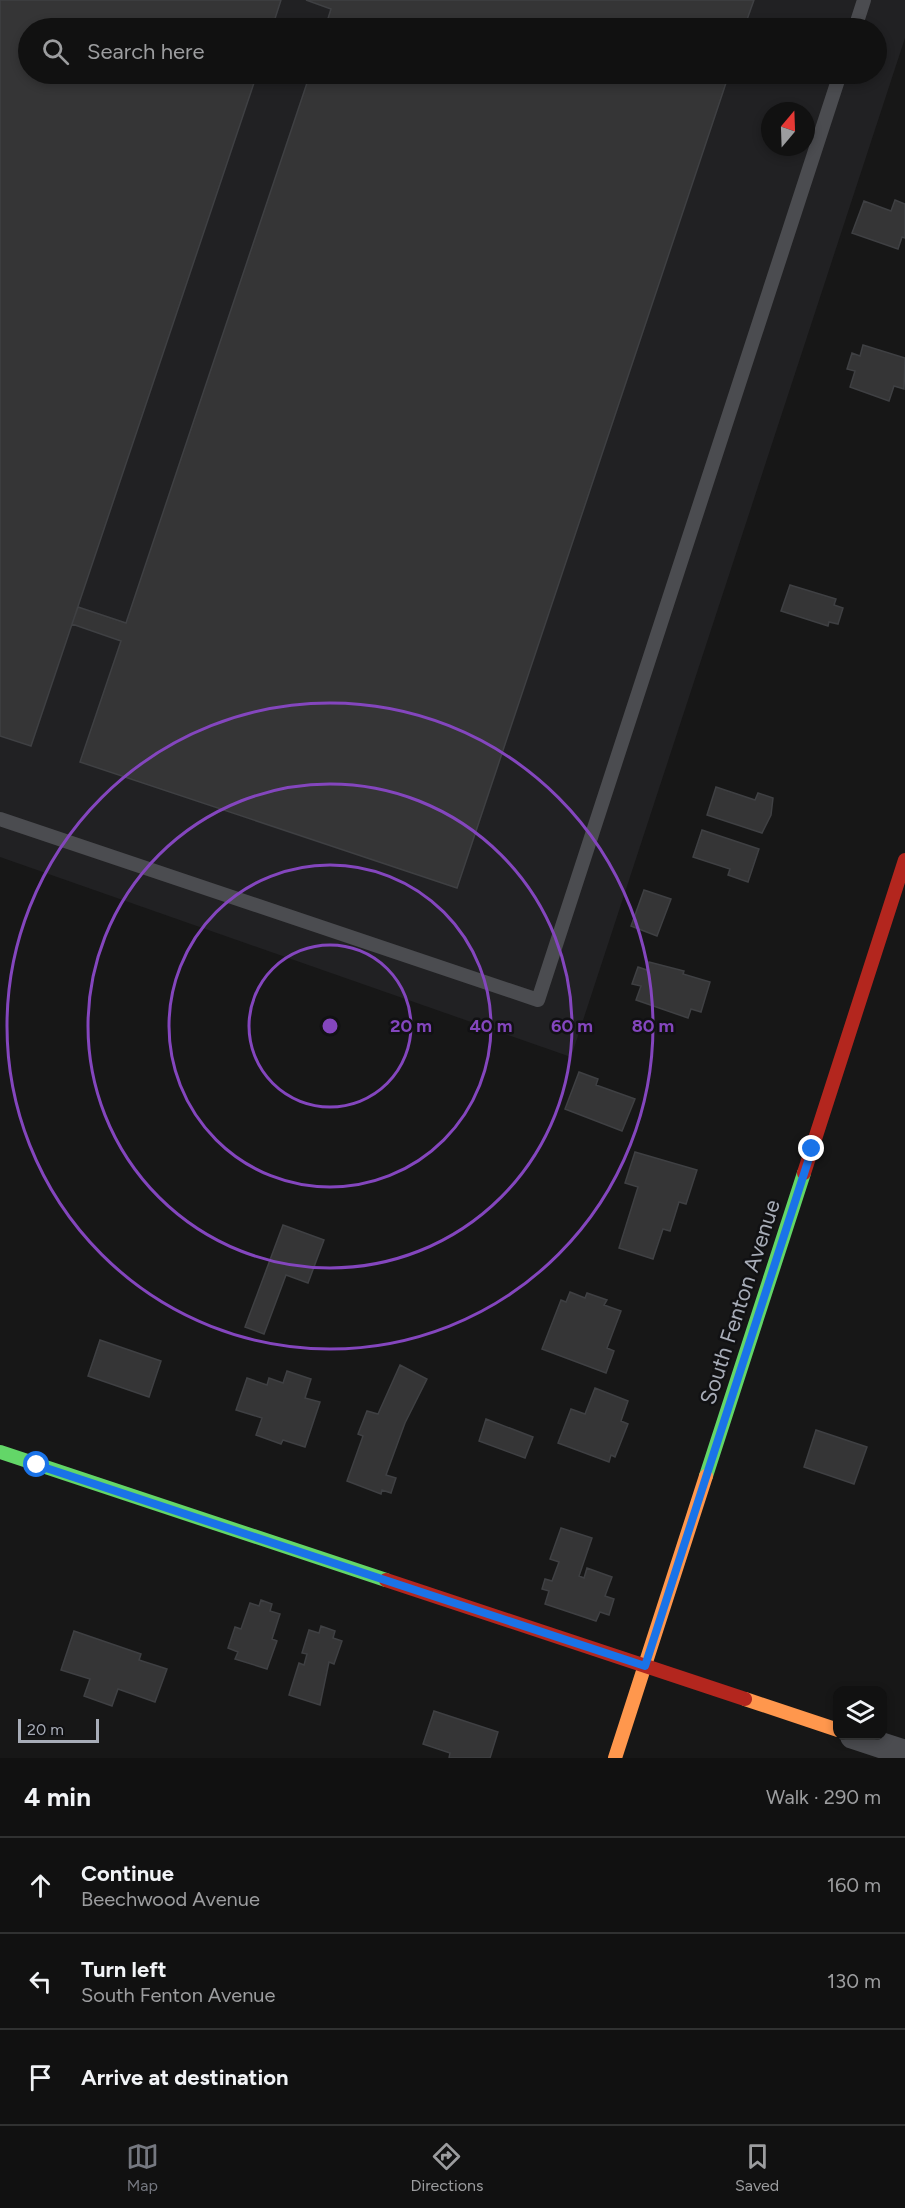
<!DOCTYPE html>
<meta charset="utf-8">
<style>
:root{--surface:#111;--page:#1e1f1f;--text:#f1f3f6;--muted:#9c9d9f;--line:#303131;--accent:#757880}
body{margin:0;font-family:Figtree,sans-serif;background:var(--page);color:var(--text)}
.controls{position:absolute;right:18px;bottom:18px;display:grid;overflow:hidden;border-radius:12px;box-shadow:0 3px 9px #0003}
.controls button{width:54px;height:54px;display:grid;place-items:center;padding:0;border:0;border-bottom:2px solid var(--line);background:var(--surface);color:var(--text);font:30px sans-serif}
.compass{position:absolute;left:761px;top:102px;width:54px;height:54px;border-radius:50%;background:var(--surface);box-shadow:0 3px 9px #0003;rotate:19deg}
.scale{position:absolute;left:18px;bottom:15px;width:81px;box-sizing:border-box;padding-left:6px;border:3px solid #a8adb8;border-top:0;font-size:16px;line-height:21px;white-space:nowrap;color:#a8adb8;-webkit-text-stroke:4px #111113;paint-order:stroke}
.stop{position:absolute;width:18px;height:18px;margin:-14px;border:4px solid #1a73e8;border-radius:50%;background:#fff}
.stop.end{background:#1a73e8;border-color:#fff;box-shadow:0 2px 6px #0008}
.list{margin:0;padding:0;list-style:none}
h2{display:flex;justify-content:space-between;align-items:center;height:78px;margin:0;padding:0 24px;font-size:26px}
h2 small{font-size:20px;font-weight:400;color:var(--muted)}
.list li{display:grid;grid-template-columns:39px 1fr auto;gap:18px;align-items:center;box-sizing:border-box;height:96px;padding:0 24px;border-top:2px solid var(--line)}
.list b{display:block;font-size:22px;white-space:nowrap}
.list p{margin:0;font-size:20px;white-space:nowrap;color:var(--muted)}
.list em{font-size:20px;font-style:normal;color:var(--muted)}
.icon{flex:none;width:33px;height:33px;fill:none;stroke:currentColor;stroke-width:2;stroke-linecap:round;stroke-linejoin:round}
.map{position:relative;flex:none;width:905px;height:1758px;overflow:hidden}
.search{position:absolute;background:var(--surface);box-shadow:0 3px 9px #0003;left:18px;right:18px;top:18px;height:66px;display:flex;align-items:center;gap:15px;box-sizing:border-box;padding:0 21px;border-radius:33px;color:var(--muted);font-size:22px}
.sheet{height:366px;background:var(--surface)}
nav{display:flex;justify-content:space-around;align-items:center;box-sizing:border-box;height:84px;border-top:2px solid var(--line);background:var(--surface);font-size:16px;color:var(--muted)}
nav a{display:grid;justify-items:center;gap:3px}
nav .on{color:var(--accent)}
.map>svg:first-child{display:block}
.built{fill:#212123;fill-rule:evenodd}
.building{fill:#353536;stroke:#3f4043;stroke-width:1.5}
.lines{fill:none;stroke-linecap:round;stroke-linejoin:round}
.lane{stroke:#4b4c50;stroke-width:14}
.street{stroke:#4b4c50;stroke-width:26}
.fast{stroke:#63d668;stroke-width:14}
.slow{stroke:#ff974d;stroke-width:14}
.jam{stroke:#b3261e;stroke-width:14}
.route{stroke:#1a73e8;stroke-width:8}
.ring{fill:none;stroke:#8446be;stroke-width:3}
.labels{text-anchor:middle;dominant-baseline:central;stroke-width:5;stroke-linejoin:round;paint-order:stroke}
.street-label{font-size:22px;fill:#a8adb8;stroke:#111113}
.centre{fill:#8446be;stroke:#111113;stroke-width:3}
.ring-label{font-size:18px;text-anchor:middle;font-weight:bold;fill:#8446be;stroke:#111113;stroke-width:5;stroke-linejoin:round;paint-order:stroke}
</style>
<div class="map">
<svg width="905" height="1758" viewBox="0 0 905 1758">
<rect width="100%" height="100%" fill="#171717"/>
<path class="built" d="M0 0H905V38L571 1057 0 857ZM28 28H876V74H28ZM770 111H806V147H770Z"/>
<path class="building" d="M0 0H281L272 28H28V74H257L31 746 0 736Z
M306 0H754L744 28H325L331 9Z
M310 74H729L457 888 80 762 121 641 72 624 78 607 126 623Z
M895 200 905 204V238L902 237 898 249 852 233 864 201 891 211Z
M863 345 905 358 904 389 894 386 889 401 850 387 855 371 847 369 852 353 860 356Z
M790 585 836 599 834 605 843 608 838 624 829 622 828 626 781 611Z
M716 787 755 800 758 793 773 798 771 815 762 833 707 815Z
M702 830 759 849 748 882 728 875 730 869 693 857Z
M644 890 671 899 657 936 631 926Z
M649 962 684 971 683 974 710 982 701 1012 691 1009 688 1018 636 1000 641 986 632 984 638 967 647 970Z
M579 1072 598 1079 596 1085 635 1099 622 1131 565 1109Z
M635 1152 697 1170 686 1204 679 1202 670 1231 663 1229 653 1259 619 1248 638 1187 625 1183Z
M283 1225 324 1240 308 1283 286 1275 264 1334 245 1327Z
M570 1292 585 1298 587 1293 607 1300 604 1305 621 1311 607 1348 614 1351 606 1373 542 1349 561 1300 566 1302Z
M100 1340 161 1361 149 1397 88 1376Z
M400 1365 427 1379 405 1423 386 1475 396 1478 391 1493 382 1490 381 1494 347 1481 363 1436 358 1434 367 1411 378 1414Z
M287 1371 311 1379 305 1398 320 1402 305 1447 283 1440 281 1444 256 1435 262 1418 236 1410 247 1378 267 1385 269 1378 283 1383Z
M595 1388 628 1401 621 1421 628 1424 615 1457 611 1455 609 1462 558 1443 571 1409 585 1414Z
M486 1419 533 1437 525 1458 479 1441Z
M816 1430 867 1447 854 1484 804 1467Z
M561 1528 592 1538 579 1576 584 1578 587 1568 612 1577 605 1596 614 1599 609 1615 600 1612 596 1621 545 1604 549 1591 542 1589 545 1579 552 1581 559 1562 550 1559Z
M261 1600 272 1604 270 1611 280 1614 272 1639 277 1641 267 1669 235 1659 238 1652 228 1648 235 1627 241 1629 250 1603 259 1606Z
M321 1626 335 1631 333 1638 342 1641 334 1664 329 1662 320 1705 289 1695 299 1663 304 1665 307 1654 302 1653 309 1630 319 1633Z
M74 1631 141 1654 139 1660 167 1669 155 1702 118 1689 112 1706 84 1696 90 1679 61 1670Z
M434 1711 498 1732 490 1758H449L450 1753 423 1744Z"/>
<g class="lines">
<path class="lane" d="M855 28 864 0
M0 819 538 1000 840 74"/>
<path class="street" d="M853 1736 905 1753"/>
<path class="fast" d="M0 1452 386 1580
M706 1476 804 1173"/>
<path class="slow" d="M745 1699 838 1730
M615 1758 706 1476"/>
<path class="jam" d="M804 1173 905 860
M386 1580 745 1699"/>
</g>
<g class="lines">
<path class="route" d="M37 1465 645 1666 812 1149"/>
</g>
<g class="ring">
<circle cx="330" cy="1026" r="81"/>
<circle cx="330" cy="1026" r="161"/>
<circle cx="330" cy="1026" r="242"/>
<circle cx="330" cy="1026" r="323"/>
</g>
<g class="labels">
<g class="street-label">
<text transform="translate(740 1302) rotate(-72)">South Fenton Avenue</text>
</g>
</g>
<circle cx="330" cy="1026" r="9" class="centre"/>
<g class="ring-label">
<text x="411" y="1032">20 m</text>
<text x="491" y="1032">40 m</text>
<text x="572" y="1032">60 m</text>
<text x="653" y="1032">80 m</text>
</g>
</svg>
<div class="controls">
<button><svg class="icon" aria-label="layers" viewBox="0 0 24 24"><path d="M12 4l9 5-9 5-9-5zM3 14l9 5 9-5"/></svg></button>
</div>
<svg class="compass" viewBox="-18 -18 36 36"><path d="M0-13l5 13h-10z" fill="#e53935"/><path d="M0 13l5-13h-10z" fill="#9c9d9f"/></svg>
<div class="scale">20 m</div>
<div class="stop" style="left:37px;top:1465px"></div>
<div class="stop end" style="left:812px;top:1149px"></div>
<div class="search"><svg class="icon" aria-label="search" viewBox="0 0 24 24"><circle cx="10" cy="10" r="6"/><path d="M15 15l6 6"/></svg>Search here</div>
</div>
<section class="sheet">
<h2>4 min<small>Walk · 290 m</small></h2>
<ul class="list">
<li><svg class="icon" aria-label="ahead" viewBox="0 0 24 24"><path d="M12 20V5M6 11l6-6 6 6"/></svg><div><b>Continue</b><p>Beechwood Avenue</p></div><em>160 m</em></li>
<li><svg class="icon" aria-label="left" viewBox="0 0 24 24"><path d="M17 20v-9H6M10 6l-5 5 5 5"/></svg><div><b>Turn left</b><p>South Fenton Avenue</p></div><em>130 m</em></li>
<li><svg class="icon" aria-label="arrive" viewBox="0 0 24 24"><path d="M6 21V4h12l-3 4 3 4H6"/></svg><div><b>Arrive at destination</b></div></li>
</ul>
</section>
<nav>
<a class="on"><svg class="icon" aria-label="map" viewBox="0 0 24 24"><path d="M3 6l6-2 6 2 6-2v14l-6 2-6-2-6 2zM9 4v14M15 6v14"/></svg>Map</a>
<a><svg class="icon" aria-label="directions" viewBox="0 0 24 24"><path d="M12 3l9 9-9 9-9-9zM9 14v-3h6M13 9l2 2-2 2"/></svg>Directions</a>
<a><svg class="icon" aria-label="saved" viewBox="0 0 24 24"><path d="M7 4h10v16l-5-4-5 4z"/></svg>Saved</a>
</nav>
